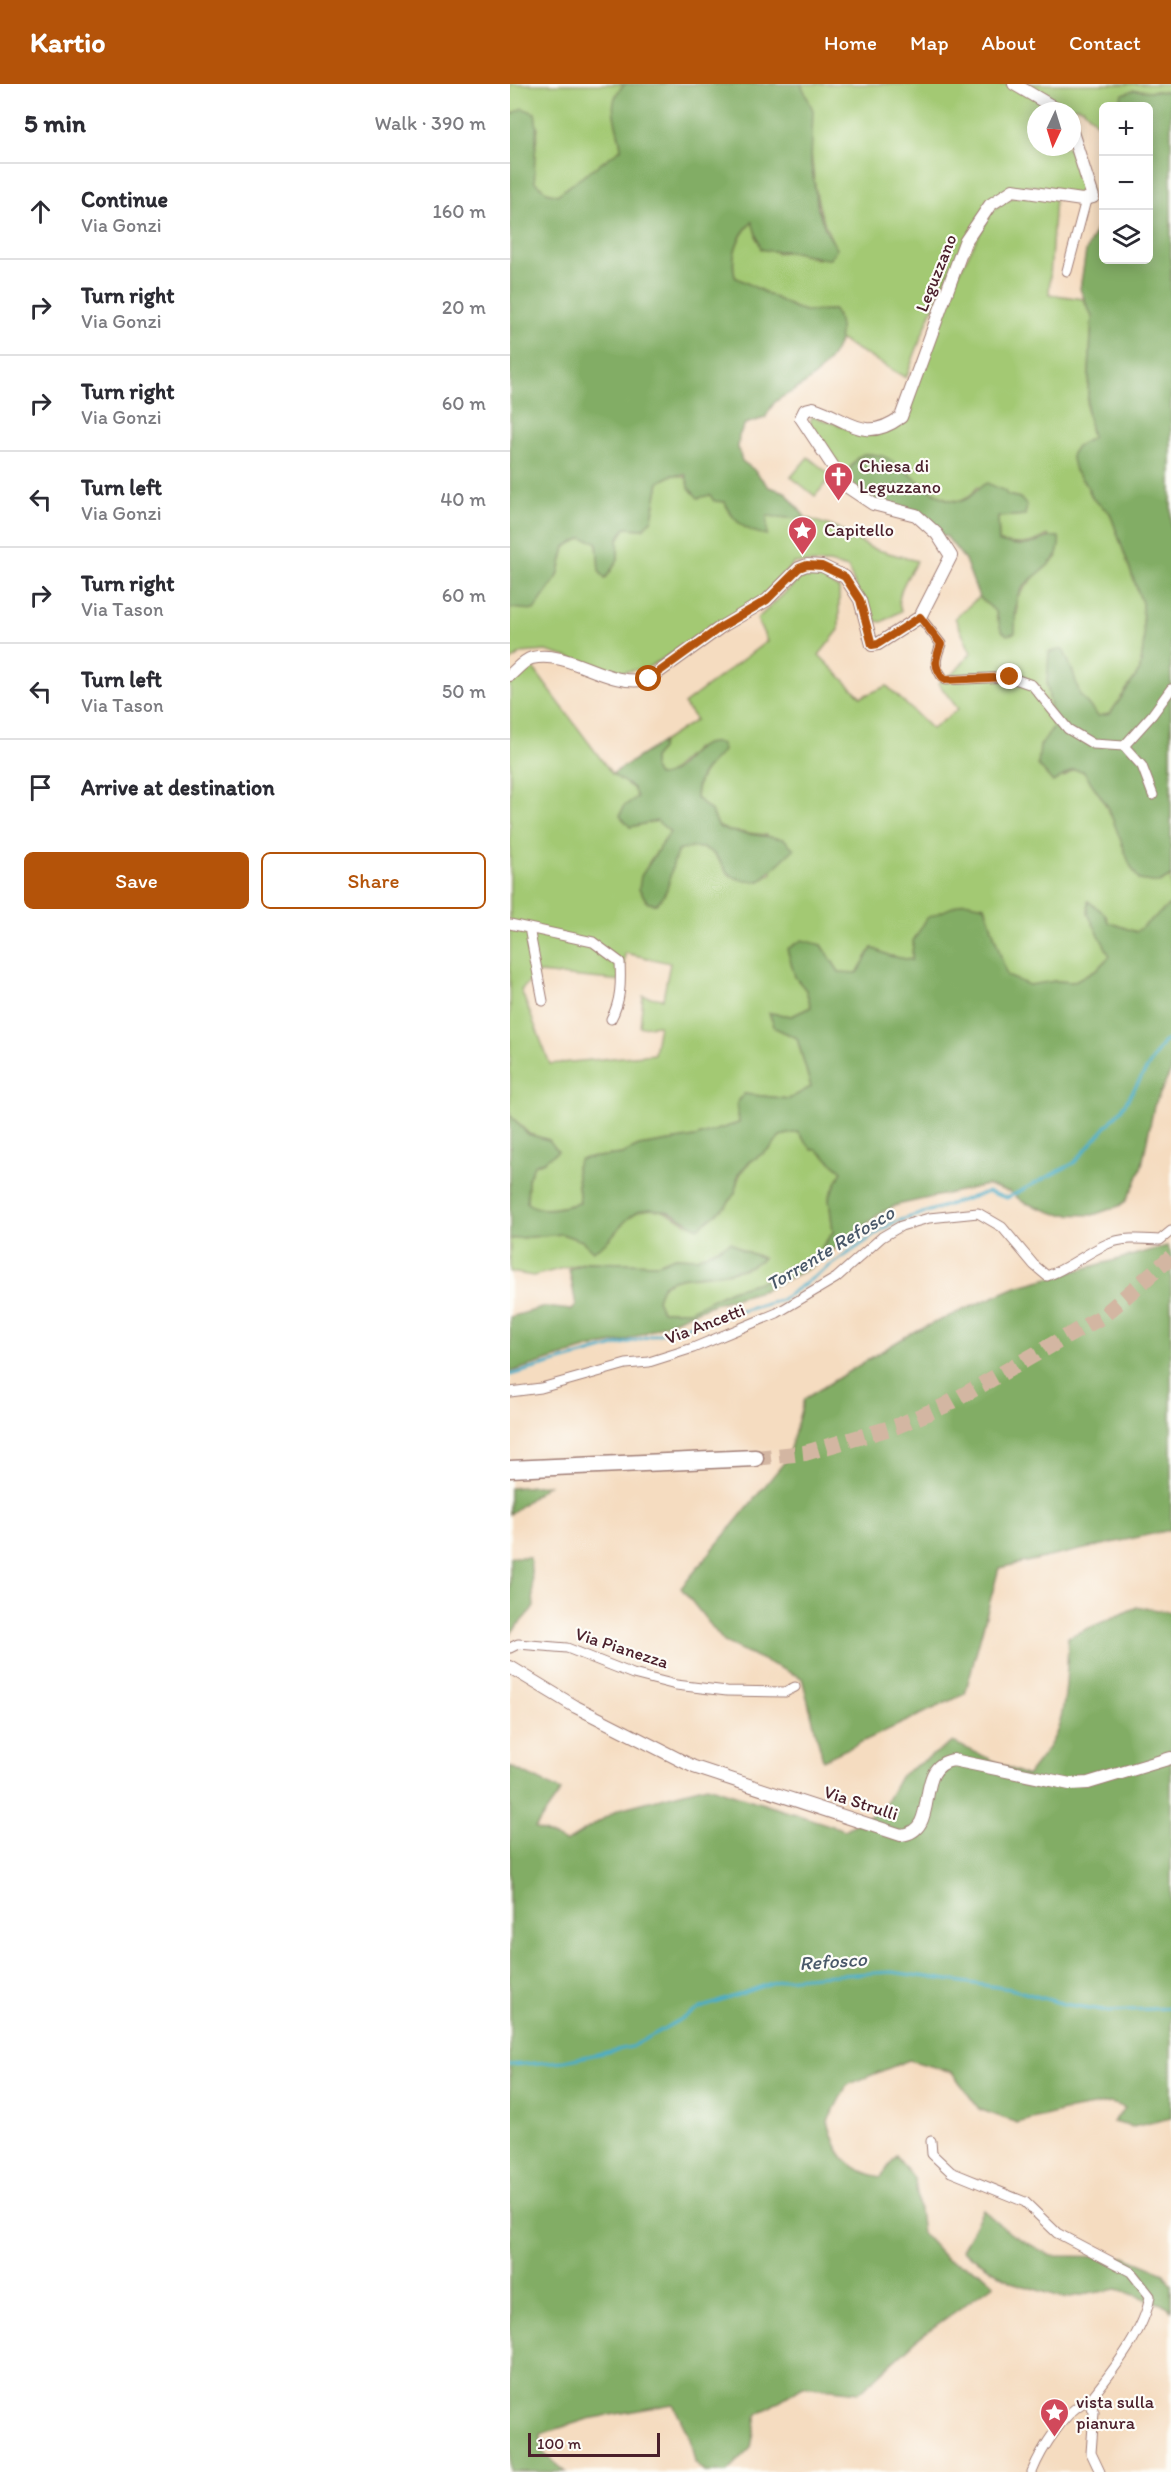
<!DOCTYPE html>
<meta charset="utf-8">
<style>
:root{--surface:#fff;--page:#f7f7f7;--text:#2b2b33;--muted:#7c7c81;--line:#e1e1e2;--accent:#b45309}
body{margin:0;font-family:Itim,sans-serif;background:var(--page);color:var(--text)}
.controls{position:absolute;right:18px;top:18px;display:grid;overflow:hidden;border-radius:9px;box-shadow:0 3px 15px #0003}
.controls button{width:54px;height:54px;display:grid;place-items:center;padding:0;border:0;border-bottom:2px solid var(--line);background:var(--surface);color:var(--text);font:30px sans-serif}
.compass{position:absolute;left:517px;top:18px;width:54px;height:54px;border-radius:50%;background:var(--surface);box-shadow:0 3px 15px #0003;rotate:184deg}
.scale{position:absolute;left:18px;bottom:15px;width:132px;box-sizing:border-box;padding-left:6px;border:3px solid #4a1f2b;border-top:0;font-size:16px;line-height:21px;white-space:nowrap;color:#4a1f2b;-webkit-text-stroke:4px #fdfcf7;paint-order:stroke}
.stop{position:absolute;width:18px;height:18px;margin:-14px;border:4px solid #b45309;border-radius:50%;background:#fff}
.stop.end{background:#b45309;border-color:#fff;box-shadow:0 2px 6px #0008}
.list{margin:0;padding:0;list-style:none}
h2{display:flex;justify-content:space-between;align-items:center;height:78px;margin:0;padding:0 24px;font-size:26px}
h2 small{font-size:20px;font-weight:400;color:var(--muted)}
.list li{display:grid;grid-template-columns:39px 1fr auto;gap:18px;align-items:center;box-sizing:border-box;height:96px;padding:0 24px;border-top:2px solid var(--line)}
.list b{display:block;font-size:22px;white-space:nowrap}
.list p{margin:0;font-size:20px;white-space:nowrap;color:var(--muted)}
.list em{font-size:20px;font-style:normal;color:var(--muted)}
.actions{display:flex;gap:12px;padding:18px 24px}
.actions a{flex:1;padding:14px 0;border:2px solid var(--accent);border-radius:9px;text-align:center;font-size:21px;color:var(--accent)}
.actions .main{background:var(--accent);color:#fff}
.icon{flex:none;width:33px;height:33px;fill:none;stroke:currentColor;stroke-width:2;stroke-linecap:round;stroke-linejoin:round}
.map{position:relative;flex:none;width:661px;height:2388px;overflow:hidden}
header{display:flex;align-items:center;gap:36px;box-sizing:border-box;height:84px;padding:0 30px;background:var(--accent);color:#fff}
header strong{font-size:28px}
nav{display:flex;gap:33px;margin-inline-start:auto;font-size:21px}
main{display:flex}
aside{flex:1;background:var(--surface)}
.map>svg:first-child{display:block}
.green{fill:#a3c973;stroke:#76744f;stroke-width:1.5;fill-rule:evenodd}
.forest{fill:#82ad65;stroke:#666648;stroke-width:1.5}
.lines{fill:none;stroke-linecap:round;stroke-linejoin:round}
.stream{stroke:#48adc7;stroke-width:3}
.highway-tunnel{stroke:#d3b6a2;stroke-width:16;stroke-dasharray:16 8;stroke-linecap:butt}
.street-casing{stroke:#a07e76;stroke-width:11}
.secondary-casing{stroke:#a07e76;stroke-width:14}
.highway-casing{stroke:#a07e76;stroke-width:19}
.street{stroke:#fff;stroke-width:9}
.secondary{stroke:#fff;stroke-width:12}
.highway{stroke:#fff;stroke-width:16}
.route{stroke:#b45309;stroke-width:8}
.labels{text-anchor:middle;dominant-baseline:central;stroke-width:4.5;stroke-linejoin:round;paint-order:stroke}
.street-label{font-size:18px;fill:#4a1f2b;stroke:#fdfcf7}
.poi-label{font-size:18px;fill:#4a1f2b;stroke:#fdfcf7;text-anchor:start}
.water-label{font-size:20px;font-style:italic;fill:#495869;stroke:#fdfcf7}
</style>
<header>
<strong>Kartio</strong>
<nav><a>Home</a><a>Map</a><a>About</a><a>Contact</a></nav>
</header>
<main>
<aside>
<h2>5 min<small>Walk · 390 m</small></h2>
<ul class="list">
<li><svg class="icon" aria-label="ahead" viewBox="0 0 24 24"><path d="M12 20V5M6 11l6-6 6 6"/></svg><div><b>Continue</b><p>Via Gonzi</p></div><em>160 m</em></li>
<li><svg class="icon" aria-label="right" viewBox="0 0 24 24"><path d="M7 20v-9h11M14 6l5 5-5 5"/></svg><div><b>Turn right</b><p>Via Gonzi</p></div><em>20 m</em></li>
<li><svg class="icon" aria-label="right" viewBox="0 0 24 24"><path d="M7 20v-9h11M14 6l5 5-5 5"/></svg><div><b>Turn right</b><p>Via Gonzi</p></div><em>60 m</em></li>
<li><svg class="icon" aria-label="left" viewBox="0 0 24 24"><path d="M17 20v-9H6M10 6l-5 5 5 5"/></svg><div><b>Turn left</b><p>Via Gonzi</p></div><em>40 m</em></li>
<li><svg class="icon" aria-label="right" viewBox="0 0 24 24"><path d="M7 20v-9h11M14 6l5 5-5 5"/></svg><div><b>Turn right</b><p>Via Tason</p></div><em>60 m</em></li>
<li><svg class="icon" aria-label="left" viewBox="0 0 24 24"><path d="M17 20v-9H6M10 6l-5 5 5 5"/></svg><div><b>Turn left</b><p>Via Tason</p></div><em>50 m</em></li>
<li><svg class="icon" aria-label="arrive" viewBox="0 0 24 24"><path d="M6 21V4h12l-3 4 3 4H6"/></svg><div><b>Arrive at destination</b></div></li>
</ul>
<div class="actions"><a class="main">Save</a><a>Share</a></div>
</aside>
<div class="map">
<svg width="661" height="2388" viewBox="0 0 661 2388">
<rect width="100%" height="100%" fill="#fdfcf7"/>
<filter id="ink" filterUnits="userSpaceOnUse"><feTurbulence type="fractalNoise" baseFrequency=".0167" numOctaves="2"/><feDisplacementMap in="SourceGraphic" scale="12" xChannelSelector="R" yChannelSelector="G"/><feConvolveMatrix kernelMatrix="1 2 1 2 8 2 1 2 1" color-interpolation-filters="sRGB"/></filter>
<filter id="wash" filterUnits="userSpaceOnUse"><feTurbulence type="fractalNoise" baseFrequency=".008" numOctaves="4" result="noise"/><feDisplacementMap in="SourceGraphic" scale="24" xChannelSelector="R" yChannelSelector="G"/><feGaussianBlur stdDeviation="1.35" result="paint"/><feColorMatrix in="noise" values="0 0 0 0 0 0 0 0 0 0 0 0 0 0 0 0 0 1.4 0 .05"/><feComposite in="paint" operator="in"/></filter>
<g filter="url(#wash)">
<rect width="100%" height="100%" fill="#f5dcc0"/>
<path class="green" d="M0 0H115C93 18 110 44 111 65L47 111 37 108 25 98 23 82 28 44 2 28 0 32Z
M291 0H661V8L624 6 607 22H594L593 46 573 24 549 21 551 27H526V63H562L581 107C577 109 572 112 568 112 547 115 526 94 505 105 454 130 415 242 396 294L329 255 328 232 324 226 295 227 285 224 225 193C220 171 228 152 243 137L247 156 267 169 284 167 307 175 327 165C295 114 306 55 291 0Z
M506 112H545L539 210 573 215 582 233 577 327 582 354 567 362 565 387 577 402 583 415 600 429 632 519 634 557 630 586 600 630 588 632 569 611 563 588 537 600 544 642 530 662 554 693 563 686 573 687 589 708 607 744 649 799 661 792V820L626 848 597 838 595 830 579 818 600 872 587 885 563 898 545 897 519 902 497 892 475 822 403 857 402 877 380 872 362 864 347 890 329 888 312 861 285 893 296 906 301 923 282 932 259 929 265 944 287 954 301 1003 279 1015 234 1010 227 1019 229 1039 185 1053 129 1062 112 1070 71 1075 66 1083 70 1119C53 1122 33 1130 17 1119L18 1095 24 1081 34 1077 39 1056 19 1050 0 1031V596L21 581 102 690 123 704 127 713 113 723 120 743 147 737 161 748 139 778 129 805 138 819 146 820C164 804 157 787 168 767 184 761 200 762 210 777 213 781 214 786 218 789 227 797 239 797 250 797L262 789 256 751 219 747 209 743 201 727 186 714C187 695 195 683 210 671L186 664 156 692H148L143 683V674L151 665 152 658 186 636 174 620 257 557 247 535 291 494 309 492 329 505V546L309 571 351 613 377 602 422 645 448 625 428 599 445 588 461 569 445 534 469 513 486 528 487 536 507 530V513L525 492 547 473 538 451C520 462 509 461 489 458L488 433 515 431 510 414 467 403C440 450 386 359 352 371 344 375 339 386 335 392L299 343 302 332 350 348 381 347 402 312 430 224 480 130 493 117ZM115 869 160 879 153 915 133 912 130 943 149 941 144 970 40 980 11 906 29 889 112 897Z
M298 373 322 392 305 412 281 393Z
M162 391C183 391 196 409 215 418L219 428 232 441 256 431 289 435 296 434 327 444 361 464 407 477C399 491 384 510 391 527L372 538 359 536 338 484 319 479H284L243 524 135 585 109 588 36 567 11 569 0 578V524L24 525 48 492 55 463 72 453 87 457 89 486 96 494 108 476V455L115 444 133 445 142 435 149 398Z
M288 1048 302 1065 307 1066 332 1087 319 1114 323 1148 298 1182 284 1180 256 1196 221 1206 180 1227H152L147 1216C148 1212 150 1206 152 1203 167 1184 224 1200 253 1174L232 1166 221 1158 187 1174 165 1173 148 1180 77 1178 23 1192 0 1188V1155L52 1150 72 1157 107 1148C126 1115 150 1122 177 1140L225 1109C230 1072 250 1079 269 1052Z"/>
<path class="forest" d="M115 0H291L303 26 301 79 308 125 316 147 327 165 320 175C307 175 297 170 285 168 273 166 264 169 251 165L242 138C227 152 220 172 225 193L285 224 295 227 324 226C344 258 311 291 285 306 279 310 270 313 265 318 261 323 258 329 255 334L235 340 229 352 228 364 232 377 243 385 259 403 275 408 296 434 289 435 257 432V451C237 448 222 437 215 418L204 417 200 411 188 414 179 404 176 391H162L149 398 142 435 133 445 115 444 108 455V476L95 495 89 487 87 458 72 454 55 463 48 492 24 526 0 524V32L12 24 25 29C30 52 22 74 25 98L37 108 47 111 111 65C110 43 92 19 115 0Z
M624 6 661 8V792L649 799 629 796 620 781 598 723 573 687 563 686 543 698 528 681 530 662 544 642 537 600 539 568 553 565 563 588 570 611 588 632 600 630 630 586 634 557 632 519 600 429 583 415 577 402 565 387 561 371 567 362 582 354 577 327 582 233 570 205 576 167 593 132 594 176H638V22H607L613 10Z
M354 370C359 371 364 370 369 371 394 377 422 420 451 417 463 415 466 403 477 399L495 407 497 411 510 414 517 422 515 431 488 433 489 458C497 459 507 462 515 461 529 460 535 451 549 453 553 484 520 487 508 511 504 519 506 539 505 549L497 551 491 546 486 528 469 513 455 476 437 453 429 450 417 436 358 415 335 392 347 374Z
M152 658 151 665 143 674V683L148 692C175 692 181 651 212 660L213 667C197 684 187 689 186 714L201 727 209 743 219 747 274 755 284 765 250 797C239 797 227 797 218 789 214 786 213 781 210 777 200 762 184 761 168 767 157 788 164 804 146 820L138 819 129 805 131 792 160 748 147 737 120 743 110 732 113 723 127 713 123 704 102 690Z
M578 817 595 830 598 838 626 848 661 820V987L644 1022 632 1081 625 1100 616 1117 609 1122 583 1131 547 1130 513 1118 500 1108 477 1101 387 1121 371 1129 300 1184 255 1206 204 1220 115 1257 79 1264 0 1288V1233L35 1223 61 1226 66 1221 59 1185 77 1178 148 1180 165 1173 187 1174 221 1158 232 1166 253 1174C224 1198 166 1185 152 1203 150 1206 148 1212 147 1216L152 1227H179L221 1206 256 1196 284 1180 298 1182 323 1148 319 1114 332 1087 307 1066H302L288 1048 270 1052 260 1065 238 1079 228 1091 225 1109 216 1122 188 1144C177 1139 166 1129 155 1127 114 1117 113 1152 83 1167L72 1157 52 1150 0 1155V1031L18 1050 39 1056 48 1067 34 1077 24 1081 18 1095 17 1119C33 1130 53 1123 70 1119L66 1083 70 1075 112 1070 129 1062 185 1053 229 1039 227 1019 234 1010 279 1015 301 1003 287 954 265 944 259 929 282 932 301 923 296 906 285 893 277 865 292 856 312 861 329 888 347 889 362 864 380 872 402 876 403 857 417 834 454 818 475 822 497 892 519 901 545 897 563 898 587 885 600 872 578 830Z
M657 1162 661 1170V1446L489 1484 455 1610 313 1676 292 1594 214 1558 171 1504 277 1375 294 1315 403 1248 506 1203Z
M38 1401 0 1430V1404Z
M0 1473H20L24 1523 0 1550Z
M627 1523 661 1528V2034L623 2043 603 2038 615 2024 601 2019 554 2027 507 2039 469 2025 442 1988 399 1976 337 2001 318 2037C326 2070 337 2086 371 2093L386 2072 405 2096 412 2149 436 2175 471 2188 484 2200 411 2252 350 2308 293 2302 247 2331 241 2364 217 2388H195L185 2379 180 2355 163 2320 78 2335 31 2350V2367L56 2388H0V1682L51 1707 25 1744 56 1758 109 1725 197 1702 335 1746 372 1725 391 1691 443 1658 517 1692C528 1677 544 1660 549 1641 557 1613 557 1582 558 1553Z
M473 2126 501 2150 541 2172 614 2173 654 2189 661 2201V2227L657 2222 607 2205 554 2214 501 2198 452 2166Z"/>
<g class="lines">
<path class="stream" d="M0 1291 271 1216 382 1139 478 1108 497 1114 564 1079 611 1026 653 959 661 954
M0 1981 54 1977 121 1963 191 1924 273 1895 308 1892 382 1888 501 1905 554 1920 599 1927 661 1924"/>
</g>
</g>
<g filter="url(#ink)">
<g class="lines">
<path class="highway-tunnel" d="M245 1374 295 1369 387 1342 434 1322 593 1232 661 1173"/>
<defs>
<path id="street" d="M557 187 576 116
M410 533 431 560C425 576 423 583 435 596L499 593 522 601 558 645 583 660 614 662 642 631 661 605
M614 662 632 682 643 711
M0 840 83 858 110 878C111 898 111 917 101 935
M19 844 33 917
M0 1308 31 1304 116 1280 139 1278 183 1264 267 1229 326 1194 372 1153 391 1142 419 1134 468 1129 492 1143 524 1181 537 1192C559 1184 576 1169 597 1160 613 1153 633 1155 650 1156L661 1147
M0 1564 8 1560 57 1564 123 1590 166 1601 217 1607 275 1608 285 1603
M421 2057 422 2070 441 2088 515 2118 547 2149 621 2188 640 2212C635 2247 601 2289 579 2317
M579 2317 584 2328 581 2369 590 2388
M522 2388C530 2368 557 2322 579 2317"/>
<path id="secondary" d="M504 0 550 27
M0 591C6 586 14 576 22 574 60 565 97 605 139 595L211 543 257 516 289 484 297 481 312 482 335 493 350 516 362 561 368 560 410 533 441 472 427 450 406 431 363 420 336 402 291 334 295 326 303 324C340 336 354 360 391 333L455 158 480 121 503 106 572 116 583 113 562 48
M0 1583 66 1623 184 1683 391 1751C432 1747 402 1683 443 1676L560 1700 578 1699 661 1674"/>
<path id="highway" d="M0 1385 245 1374"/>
</defs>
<use href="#street" class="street-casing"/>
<use href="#secondary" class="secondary-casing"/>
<use href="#highway" class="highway-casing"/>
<use href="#street" class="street"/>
<use href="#secondary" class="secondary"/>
<use href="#highway" class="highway"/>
</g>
</g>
<g class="lines" filter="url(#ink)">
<path class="route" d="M139 595 211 543 257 516 289 484 297 481 312 482 335 493 350 516 362 561 368 560 410 533 431 560C425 576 423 583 435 596L500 593"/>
</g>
<defs>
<symbol id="church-pin" viewBox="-11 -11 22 30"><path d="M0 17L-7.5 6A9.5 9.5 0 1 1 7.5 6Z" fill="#d1495b" stroke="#fdfcf7"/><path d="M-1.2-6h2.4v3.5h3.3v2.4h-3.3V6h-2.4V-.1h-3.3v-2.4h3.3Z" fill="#fff"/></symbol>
<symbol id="sight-pin" viewBox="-11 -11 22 30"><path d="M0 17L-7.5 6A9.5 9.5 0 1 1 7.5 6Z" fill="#d1495b" stroke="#fdfcf7"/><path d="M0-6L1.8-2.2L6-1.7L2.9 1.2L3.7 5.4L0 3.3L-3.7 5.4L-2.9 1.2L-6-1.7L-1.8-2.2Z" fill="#fff"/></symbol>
</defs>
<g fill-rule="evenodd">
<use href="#church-pin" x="312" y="376" width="33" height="45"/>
<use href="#sight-pin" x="276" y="430" width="33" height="45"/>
<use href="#sight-pin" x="528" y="2312" width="33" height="45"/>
</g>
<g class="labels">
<g class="street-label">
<text transform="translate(426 189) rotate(-68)">Leguzzano</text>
<text transform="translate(195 1240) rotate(-21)">Via Ancetti</text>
<text transform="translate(112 1564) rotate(18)">Via Pianezza</text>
<text transform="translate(351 1719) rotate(18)">Via Strulli</text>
</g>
<g class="poi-label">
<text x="349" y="382">Chiesa di<tspan x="349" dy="21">Leguzzano</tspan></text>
<text x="314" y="446">Capitello</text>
<text x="566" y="2318">vista sulla<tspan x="566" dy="21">pianura</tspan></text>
</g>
<g class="water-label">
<text transform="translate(320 1164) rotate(-31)">Torrente Refosco</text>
<text transform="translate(323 1877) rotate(-4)">Refosco</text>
</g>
</g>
</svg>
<div class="controls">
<button>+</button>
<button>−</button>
<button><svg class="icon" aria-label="layers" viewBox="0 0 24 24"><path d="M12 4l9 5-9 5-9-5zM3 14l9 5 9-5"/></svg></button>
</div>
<svg class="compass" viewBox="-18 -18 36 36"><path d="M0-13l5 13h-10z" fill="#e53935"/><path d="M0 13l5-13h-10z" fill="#7c7c81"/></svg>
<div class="scale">100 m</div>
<div class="stop" style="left:139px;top:595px"></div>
<div class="stop end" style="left:500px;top:593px"></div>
</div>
</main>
